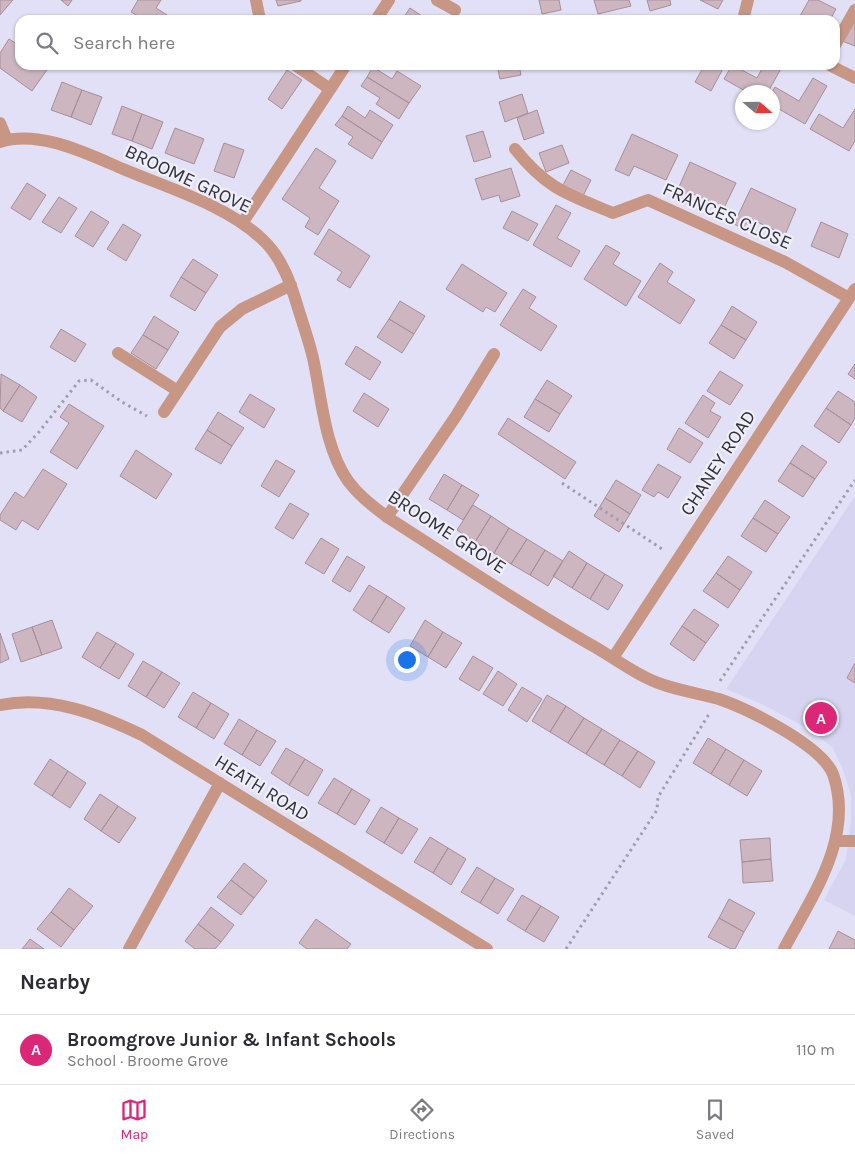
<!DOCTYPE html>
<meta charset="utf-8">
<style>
:root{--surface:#fff;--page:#f2f2f3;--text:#2b2b33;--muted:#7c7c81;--line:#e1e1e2;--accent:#db2777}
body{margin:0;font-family:Karla,sans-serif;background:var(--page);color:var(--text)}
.compass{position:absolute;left:735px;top:85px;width:45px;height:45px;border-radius:50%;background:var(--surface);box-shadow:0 1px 4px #0004;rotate:110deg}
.you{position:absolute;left:406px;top:659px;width:18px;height:18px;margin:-12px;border:4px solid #fff;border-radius:50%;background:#1a73e8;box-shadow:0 0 0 8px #1a73e833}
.badge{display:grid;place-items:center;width:32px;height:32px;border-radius:50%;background:var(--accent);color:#fff;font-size:16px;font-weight:700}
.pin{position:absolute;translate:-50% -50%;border:2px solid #fff;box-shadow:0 1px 5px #0006}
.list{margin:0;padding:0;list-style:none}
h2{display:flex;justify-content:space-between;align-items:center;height:65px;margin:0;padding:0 20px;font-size:21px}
h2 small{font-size:16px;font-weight:400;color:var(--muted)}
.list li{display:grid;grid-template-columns:32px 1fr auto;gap:15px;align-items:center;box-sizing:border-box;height:70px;padding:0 20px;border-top:1px solid var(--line)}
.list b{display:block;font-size:19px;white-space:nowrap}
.list p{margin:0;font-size:16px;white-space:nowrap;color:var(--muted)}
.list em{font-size:16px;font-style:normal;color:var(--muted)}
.icon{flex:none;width:28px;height:28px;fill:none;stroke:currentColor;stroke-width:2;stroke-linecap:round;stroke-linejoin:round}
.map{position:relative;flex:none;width:855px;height:949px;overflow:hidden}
.search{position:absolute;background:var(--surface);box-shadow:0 1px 4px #0004;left:15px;right:15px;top:15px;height:55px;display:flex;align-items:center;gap:12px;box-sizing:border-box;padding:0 18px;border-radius:15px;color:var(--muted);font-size:19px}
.sheet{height:135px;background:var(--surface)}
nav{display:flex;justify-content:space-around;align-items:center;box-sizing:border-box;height:70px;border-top:1px solid var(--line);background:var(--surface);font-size:14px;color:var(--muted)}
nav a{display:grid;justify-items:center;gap:2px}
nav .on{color:var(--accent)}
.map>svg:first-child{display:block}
.built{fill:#d7d4f1}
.building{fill:#ceb6c0;stroke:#a68f98}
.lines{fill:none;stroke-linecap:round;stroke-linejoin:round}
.path{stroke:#9f9dae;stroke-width:3;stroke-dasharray:2.5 4;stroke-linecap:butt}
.lane{stroke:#c79684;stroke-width:12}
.street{stroke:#c79684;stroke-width:12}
.labels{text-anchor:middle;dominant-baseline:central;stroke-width:4.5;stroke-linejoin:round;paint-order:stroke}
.street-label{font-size:19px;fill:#32313a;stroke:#efeefb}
</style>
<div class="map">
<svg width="855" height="949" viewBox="0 0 855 949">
<rect width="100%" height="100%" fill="#e2e0f6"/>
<path class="built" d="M855 496V916L824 900 846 859 851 819V796L844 772 833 748 812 731 764 705 726 689Z"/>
<path class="building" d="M0 0H13L0 15Z
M61 0H72L68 6Z
M138 0H161L156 8 167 15 165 20H145L131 12Z
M276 0H301V1L278 6Z
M539 0H559L561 10 542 14Z
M594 0H629L631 6 598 14Z
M647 0H670L671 5 650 11Z
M700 0H723L718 9Z
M809 0H818L836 9 830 20H807L800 16Z
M410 8 425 18 424 20H402Z
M855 22V46L842 41Z
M9 39 20 46V65L49 67 32 91 0 68V53Z
M497 65H519L521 75 500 79Z
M702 65H725L711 91 695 82 704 66Z
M732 65 757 78 764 65H783L768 92H747L724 79Z
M373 67 392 79 397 71 421 86 409 103 367 77Z
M287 70 302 80 282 109 268 99Z
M367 77 409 103 399 119 376 104 380 98 361 86Z
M813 78 827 86 805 124 772 105V92L775 87 799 101Z
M62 82 82 90 71 117 51 110Z
M82 90 102 97 91 125 71 117Z
M522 94 528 113 505 122 499 102Z
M122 106 142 114 132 141 112 134Z
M348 106 365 118 370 110 393 125 382 142 342 116Z
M855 109V141L849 151 810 129 819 114 843 128Z
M537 110 544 133 524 140 517 118Z
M142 114 163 122 152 149 132 141Z
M342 116 382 142 372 159 348 144 353 137 335 125Z
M175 128 204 139 194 164 165 153Z
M483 131 491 157 474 162 466 136Z
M632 134 678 155 666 180 634 166 629 176 615 170Z
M224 143 244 150 234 178 214 171Z
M562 145 569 163 546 172 539 153Z
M316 148 336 161 319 188 339 201 318 235 305 227 310 218 282 199Z
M690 162 736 183 724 208 693 194 688 204 674 198Z
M511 168 520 196 501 202 499 195 482 200 475 179Z
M571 170 591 180 583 196 563 185Z
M27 183 46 195 30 220 11 208Z
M751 188 796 209 785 235 753 220 748 231 734 224Z
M59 197 77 208 61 233 42 222Z
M556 205 571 213 557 238 580 251 571 267 533 245Z
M91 211 109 222 93 247 75 236Z
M512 211 538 224 528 241 503 228Z
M821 222 848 234 839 258 811 246Z
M123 224 141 235 126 261 107 249Z
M329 229 370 256 350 288 337 280 342 272 314 254Z
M606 245 620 253 613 264 641 281 626 306 584 279Z
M193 259 218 275 206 293 181 277Z
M660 263 673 272 667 282 695 300 680 324 638 297Z
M462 264 507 293 495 312 486 307 483 312 446 289Z
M181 277 206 293 195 311 170 296Z
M523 289 536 297 529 308 557 326 541 351 500 325Z
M400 301 425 316 414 334 389 319Z
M732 306 757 322 746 340 721 325Z
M154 316 179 332 168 350 143 335Z
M389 319 414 334 402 353 377 337Z
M721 325 746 340 734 359 709 343Z
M61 329 86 344 75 362 50 347Z
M143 335 168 350 156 369 131 353Z
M356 346 381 362 370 380 345 364Z
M855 364V379L848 374Z
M720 371 743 385 730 405 707 391Z
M1 374 20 385 3 411 0 408Z
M547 380 572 396 560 414 535 399Z
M20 385 37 397 22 422 3 411Z
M838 391 855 402V418L851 425 826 408Z
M364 393 389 409 378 427 353 411Z
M250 394 275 409 264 428 239 412Z
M703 395 715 403 710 411 721 417 708 438 685 423Z
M535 399 560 414 549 432 524 417Z
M69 404 104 426 77 469 50 452 69 423 60 417Z
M826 408 851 425 839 443 814 426Z
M218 412 244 428 232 446 207 430Z
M508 418 576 462 565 479 498 434Z
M679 428 703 443 690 463 667 449Z
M207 430 232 446 221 464 195 449Z
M802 445 827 462 815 479 790 463Z
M136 450 172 474 156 499 120 476Z
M276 460 295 471 279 497 261 486Z
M790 463 815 479 803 497 778 481Z
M658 464 681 477 668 498 658 492 654 497 642 490Z
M43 469 67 484 38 530 22 520 16 530 0 520V515L15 492 24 498Z
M444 474 462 485 447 510 429 499Z
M616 480 641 495 630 514 605 498Z
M462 485 479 495 463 520 447 510Z
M605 498 630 514 619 532 594 516Z
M765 500 790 517 778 534 753 518Z
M290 503 309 514 293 539 275 528Z
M473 505 491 516 475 542 457 530Z
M491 516 509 528 494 553 475 542Z
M753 518 778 534 766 552 741 536Z
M509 528 527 539 511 564 494 553Z
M321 538 339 549 324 574 305 563Z
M527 539 545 550 530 575 511 564Z
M545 550 563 561 548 586 530 575Z
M569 551 587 563 572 588 553 576Z
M347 556 365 567 350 592 332 581Z
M728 556 752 572 740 590 716 573Z
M587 563 605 574 590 599 572 588Z
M716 573 740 590 728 608 703 591Z
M605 574 623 585 608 610 590 599Z
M369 585 387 596 371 622 353 610Z
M387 596 405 608 389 633 371 622Z
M694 609 719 625 706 643 682 626Z
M52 620 62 648 42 655 32 627Z
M425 620 443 632 428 657 410 646Z
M682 626 706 643 694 661 670 644Z
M32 627 42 655 21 662 12 634Z
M97 632 116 643 100 668 82 657Z
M443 632 462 643 446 668 428 657Z
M0 633 9 659 0 663Z
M116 643 134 654 119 679 100 668Z
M473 656 493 668 479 691 459 679Z
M143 661 162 672 146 697 128 686Z
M855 663V683L847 678Z
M498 671 517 684 503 706 483 694Z
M162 672 180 683 164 708 146 697Z
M522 687 542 699 527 722 508 710Z
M193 692 211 703 196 728 178 717Z
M547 695 566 706 550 732 532 721Z
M211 703 229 714 214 739 196 728Z
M566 706 584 718 568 743 550 732Z
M584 718 602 729 586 754 568 743Z
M239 719 257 730 242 755 224 744Z
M602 729 620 740 604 765 586 754Z
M257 730 276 741 260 766 242 755Z
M708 738 726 749 711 774 693 763Z
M620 740 638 751 622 776 604 765Z
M286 748 305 759 289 785 271 773Z
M726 749 744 760 729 785 711 774Z
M638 751 655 762 640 788 622 776Z
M50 759 68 771 52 796 34 784Z
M305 759 323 770 308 796 289 785Z
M744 760 762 771 747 796 729 785Z
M68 771 86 783 70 808 52 796Z
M334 778 352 789 337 814 318 803Z
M352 789 370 800 355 825 337 814Z
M100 794 118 806 101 831 84 819Z
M118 806 136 818 119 843 101 831Z
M381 807 399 818 384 843 366 832Z
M399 818 418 829 402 854 384 843Z
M430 837 448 848 433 873 414 862Z
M770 838 771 859 742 862 740 840Z
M448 848 466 859 451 885 433 873Z
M771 859 773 881 743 883 742 862Z
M244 863 267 881 254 898 231 880Z
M477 867 495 878 480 903 461 892Z
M495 878 514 889 498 914 480 903Z
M231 880 254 898 241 915 217 897Z
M69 888 93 906 74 930 51 912Z
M522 895 541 906 525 931 507 920Z
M729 899 755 913 744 932 719 918Z
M541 906 559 917 544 942 525 931Z
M211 907 234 925 221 942 198 924Z
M51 912 74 930 61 947 37 929Z
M719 918 744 932 735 949H731L708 937Z
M316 919 351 944 347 949H307L299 943Z
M198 924 221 942 215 949H195L185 941Z
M838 931 855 940V949H829Z
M30 939 44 949H22Z"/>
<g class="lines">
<path class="path" d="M0 453 22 450 39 432 79 381 91 380 122 402 147 416
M562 483 662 549
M720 681 855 480
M566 949 657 810 658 797 709 714"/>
<path class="lane" d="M256 0 260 20
M295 65 330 89
M839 841H855"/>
<path class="street" d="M437 0 455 10
M376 20 389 0
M743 20 748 0
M835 45 855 10
M829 65 855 78
M0 123 7 140
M0 142C39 129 88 154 123 169 168 188 229 206 264 241 282 258 291 284 298 308 303 324 309 341 313 358 322 399 324 446 348 481 359 496 373 506 387 517 456 561 524 607 595 647 617 660 639 677 664 685 682 691 701 694 719 699 748 709 821 745 833 774 855 837 812 896 784 949
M515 149C547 189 567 194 613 213L648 200 785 262 849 298
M243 222 346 65
M118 353 178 391
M164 412 220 327 242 309 291 285
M387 517 456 416 494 354
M613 658 855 289
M0 705C50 695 98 714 142 735L487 949
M129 949 220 783"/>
</g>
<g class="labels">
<g class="street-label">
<text transform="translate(188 179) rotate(25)">BROOME GROVE</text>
<text transform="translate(727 216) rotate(24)">FRANCES CLOSE</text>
<text transform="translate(718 463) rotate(-57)">CHANEY ROAD</text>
<text transform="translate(447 532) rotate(33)">BROOME GROVE</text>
<text transform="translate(262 788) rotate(32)">HEATH ROAD</text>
</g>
</g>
</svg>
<svg class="compass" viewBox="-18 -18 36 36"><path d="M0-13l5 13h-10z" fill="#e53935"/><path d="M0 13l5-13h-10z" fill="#7c7c81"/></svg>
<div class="you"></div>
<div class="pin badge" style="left:821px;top:718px">A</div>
<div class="search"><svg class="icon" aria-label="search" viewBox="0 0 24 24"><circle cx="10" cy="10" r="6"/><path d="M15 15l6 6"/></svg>Search here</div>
</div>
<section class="sheet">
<h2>Nearby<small></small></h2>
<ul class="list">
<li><span class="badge">A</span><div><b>Broomgrove Junior &amp; Infant Schools</b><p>School · Broome Grove</p></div><em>110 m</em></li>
</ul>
</section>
<nav>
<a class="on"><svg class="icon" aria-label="map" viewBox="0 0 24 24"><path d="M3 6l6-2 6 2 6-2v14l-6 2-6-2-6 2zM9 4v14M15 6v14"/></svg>Map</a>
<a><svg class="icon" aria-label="directions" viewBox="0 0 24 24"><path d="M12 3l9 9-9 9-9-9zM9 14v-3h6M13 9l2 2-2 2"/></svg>Directions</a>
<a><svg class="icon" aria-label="saved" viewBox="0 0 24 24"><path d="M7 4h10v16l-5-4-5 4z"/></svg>Saved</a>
</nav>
